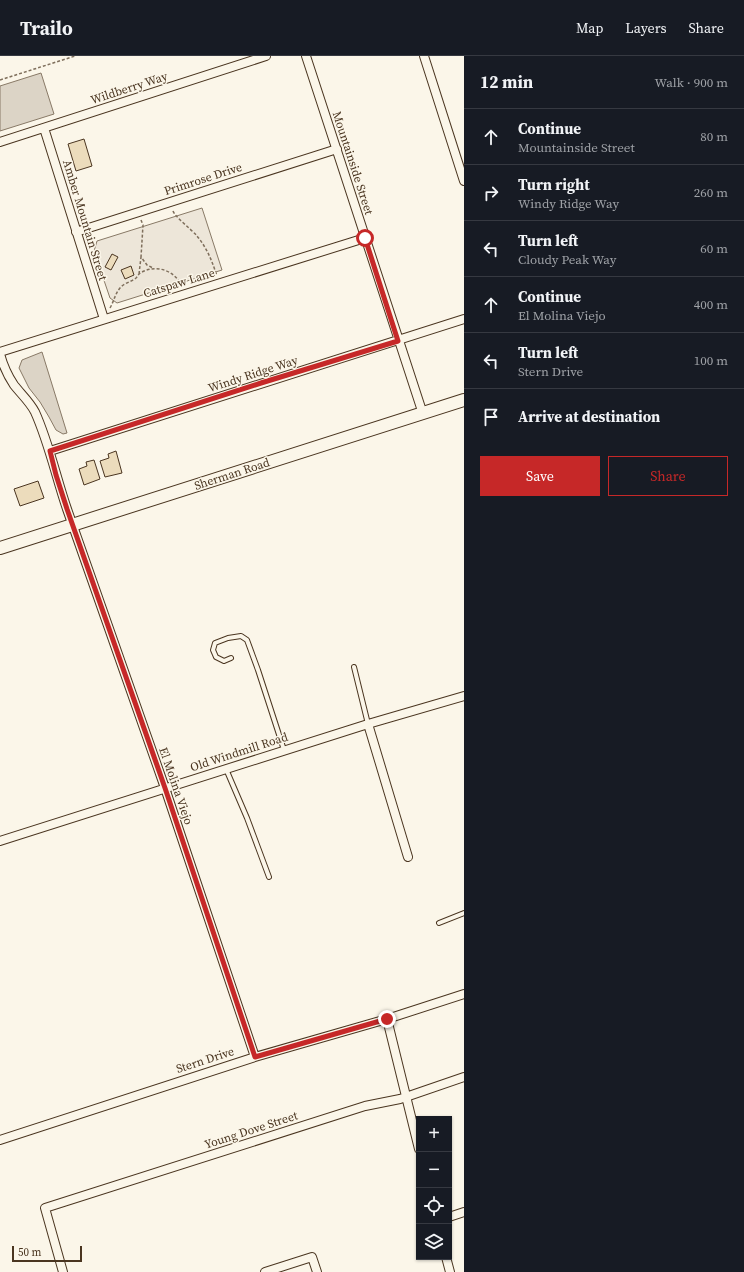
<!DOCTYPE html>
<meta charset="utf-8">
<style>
:root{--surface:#171b24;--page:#242831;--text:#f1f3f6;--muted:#9ea1a6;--line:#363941;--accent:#c62828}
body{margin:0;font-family:"Source Serif 4",serif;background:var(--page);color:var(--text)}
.controls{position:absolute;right:12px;bottom:12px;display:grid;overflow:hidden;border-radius:0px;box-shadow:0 1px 3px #0004}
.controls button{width:36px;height:36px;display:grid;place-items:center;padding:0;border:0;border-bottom:1px solid var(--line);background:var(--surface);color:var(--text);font:20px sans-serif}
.scale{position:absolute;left:12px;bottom:10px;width:70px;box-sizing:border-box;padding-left:4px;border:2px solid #4a3520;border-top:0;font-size:11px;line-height:14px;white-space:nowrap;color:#4a3520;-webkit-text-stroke:3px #fbf6e9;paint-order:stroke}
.stop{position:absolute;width:12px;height:12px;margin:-9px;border:3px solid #c62828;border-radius:50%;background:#fff}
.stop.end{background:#c62828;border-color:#fff;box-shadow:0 1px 4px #0008}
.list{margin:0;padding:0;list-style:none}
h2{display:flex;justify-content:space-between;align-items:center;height:52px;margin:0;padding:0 16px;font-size:17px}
h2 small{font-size:13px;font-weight:400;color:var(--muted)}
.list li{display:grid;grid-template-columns:26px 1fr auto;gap:12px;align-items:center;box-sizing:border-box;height:56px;padding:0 16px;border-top:1px solid var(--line)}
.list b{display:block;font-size:15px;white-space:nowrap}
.list p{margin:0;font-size:13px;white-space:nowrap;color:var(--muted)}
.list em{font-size:13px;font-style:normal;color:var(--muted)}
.actions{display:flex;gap:8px;padding:12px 16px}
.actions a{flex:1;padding:9px 0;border:1px solid var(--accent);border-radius:0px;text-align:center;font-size:14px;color:var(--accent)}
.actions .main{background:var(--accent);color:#fff}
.icon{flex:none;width:22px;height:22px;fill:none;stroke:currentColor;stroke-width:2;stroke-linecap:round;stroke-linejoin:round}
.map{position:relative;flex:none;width:464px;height:1216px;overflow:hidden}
header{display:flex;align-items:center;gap:24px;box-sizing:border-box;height:56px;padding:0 20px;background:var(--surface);border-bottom:1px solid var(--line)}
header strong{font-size:19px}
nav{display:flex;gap:22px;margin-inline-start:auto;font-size:14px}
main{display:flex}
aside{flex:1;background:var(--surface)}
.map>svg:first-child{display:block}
.green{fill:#ede6d9;stroke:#887966}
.water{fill:#dcd4c6;stroke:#887966}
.building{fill:#ecdcbc;stroke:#4a3520}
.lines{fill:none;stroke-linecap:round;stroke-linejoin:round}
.lane-casing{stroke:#4a3520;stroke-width:6}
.street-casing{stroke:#4a3520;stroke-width:10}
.secondary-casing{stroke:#4a3520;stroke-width:14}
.path{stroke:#7f6f5c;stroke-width:1.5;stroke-dasharray:3 2;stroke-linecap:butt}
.lane{stroke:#fbf6e9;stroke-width:4}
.street{stroke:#fbf6e9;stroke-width:8}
.secondary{stroke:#fbf6e9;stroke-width:12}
.route{stroke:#c62828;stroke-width:5}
.labels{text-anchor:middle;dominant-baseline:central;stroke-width:3;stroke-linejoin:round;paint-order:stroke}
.street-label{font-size:12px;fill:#4a3520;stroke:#fbf6e9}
</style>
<header>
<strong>Trailo</strong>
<nav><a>Map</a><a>Layers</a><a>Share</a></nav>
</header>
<main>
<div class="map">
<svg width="464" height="1216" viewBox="0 0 464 1216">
<rect width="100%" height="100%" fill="#fbf6e9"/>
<path class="green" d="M202 152 222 214 117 247 110 242 94 195 97 185Z"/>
<path class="water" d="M41 17 54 58 0 75V30Z
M42 296 67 377 63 378 56 374 49 361 40 346 29 332 19 312 22 304Z"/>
<path class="building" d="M84 83 92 110 76 115 68 88Z
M112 198 118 201 111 214 105 211Z
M131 210 134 219 125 223 121 214Z
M116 395 122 417 105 421 100 405 109 402 108 398Z
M94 404 100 423 84 429 79 413 87 410 86 406Z
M38 425 44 442 20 450 14 433Z"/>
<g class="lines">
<defs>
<path id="lane" d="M231 602 224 605 216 601 213 594 215 587 228 582 241 580 247 584 258 614 284 694
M354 611 368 668
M226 713 247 762 269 821
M439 867 464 857"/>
<path id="street" d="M306 0 423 358
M424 0 464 125
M44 72 104 263
M0 86 266 0
M76 176 337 93
M0 296 365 182
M0 298C3 309 8 320 14 329 21 338 30 346 35 356 49 387 56 421 67 453L165 732 255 1001
M50 395 464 263
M368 668 408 801
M0 785 368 668 464 640
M387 963 419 1093
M0 1084 255 1001 387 963 464 938
M449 1161 464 1156
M446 1201 450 1216
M63 1216 45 1152 365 1050 400 1043 464 1021
M265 1216 312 1201 317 1216"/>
<path id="secondary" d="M0 492 464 344"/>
</defs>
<use href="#lane" class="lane-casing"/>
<use href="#street" class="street-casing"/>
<use href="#secondary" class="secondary-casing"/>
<path class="path" d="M0 24 75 0
M173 155C175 161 191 173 197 180 207 192 212 205 217 220
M141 164 143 169 141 201 147 209 153 212
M139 218 141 201
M110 252C114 245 115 238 120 232 124 227 131 226 136 222 138 220 139 217 142 216 157 208 176 215 182 231"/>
<use href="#lane" class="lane"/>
<use href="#street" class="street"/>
<use href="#secondary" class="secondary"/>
</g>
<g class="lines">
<path class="route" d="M365 182 398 285 261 327 50 395 56 419 67 453 165 732 255 1001 387 963"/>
</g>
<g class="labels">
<g class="street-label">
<text transform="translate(129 32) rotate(-18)">Wildberry Way</text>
<text transform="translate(353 107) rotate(72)">Mountainside Street</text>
<text transform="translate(203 123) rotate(-18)">Primrose Drive</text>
<text transform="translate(85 164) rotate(73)">Amber Mountain Street</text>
<text transform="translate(179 227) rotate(-17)">Catspaw Lane</text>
<text transform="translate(253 318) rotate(-18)">Windy Ridge Way</text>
<text transform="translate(232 418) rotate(-18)">Sherman Road</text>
<text transform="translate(239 696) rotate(-18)">Old Windmill Road</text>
<text transform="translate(176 730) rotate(71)">El Molina Viejo</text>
<text transform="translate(205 1004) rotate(-18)">Stern Drive</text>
<text transform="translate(251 1074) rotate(-18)">Young Dove Street</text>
</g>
</g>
</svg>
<div class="controls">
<button>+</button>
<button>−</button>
<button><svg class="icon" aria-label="locate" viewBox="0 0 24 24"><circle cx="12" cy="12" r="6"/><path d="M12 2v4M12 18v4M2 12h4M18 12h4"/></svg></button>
<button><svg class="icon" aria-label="layers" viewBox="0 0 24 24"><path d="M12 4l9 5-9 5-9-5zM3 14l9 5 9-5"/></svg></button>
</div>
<div class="scale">50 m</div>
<div class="stop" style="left:365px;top:182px"></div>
<div class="stop end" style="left:387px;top:963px"></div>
</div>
<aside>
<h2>12 min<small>Walk · 900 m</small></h2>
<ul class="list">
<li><svg class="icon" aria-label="ahead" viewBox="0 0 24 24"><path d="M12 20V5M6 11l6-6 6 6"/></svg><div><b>Continue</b><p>Mountainside Street</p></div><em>80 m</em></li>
<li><svg class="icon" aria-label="right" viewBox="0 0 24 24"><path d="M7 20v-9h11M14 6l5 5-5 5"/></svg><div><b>Turn right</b><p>Windy Ridge Way</p></div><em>260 m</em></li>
<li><svg class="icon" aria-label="left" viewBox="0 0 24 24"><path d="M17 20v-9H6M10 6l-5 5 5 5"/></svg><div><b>Turn left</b><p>Cloudy Peak Way</p></div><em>60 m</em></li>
<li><svg class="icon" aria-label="ahead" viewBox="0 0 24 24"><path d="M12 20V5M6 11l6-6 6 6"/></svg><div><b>Continue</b><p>El Molina Viejo</p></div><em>400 m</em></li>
<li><svg class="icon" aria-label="left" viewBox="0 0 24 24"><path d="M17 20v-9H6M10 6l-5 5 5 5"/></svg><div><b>Turn left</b><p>Stern Drive</p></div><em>100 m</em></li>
<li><svg class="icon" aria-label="arrive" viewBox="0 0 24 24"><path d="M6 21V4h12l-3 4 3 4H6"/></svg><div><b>Arrive at destination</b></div></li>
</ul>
<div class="actions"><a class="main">Save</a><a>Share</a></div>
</aside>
</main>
